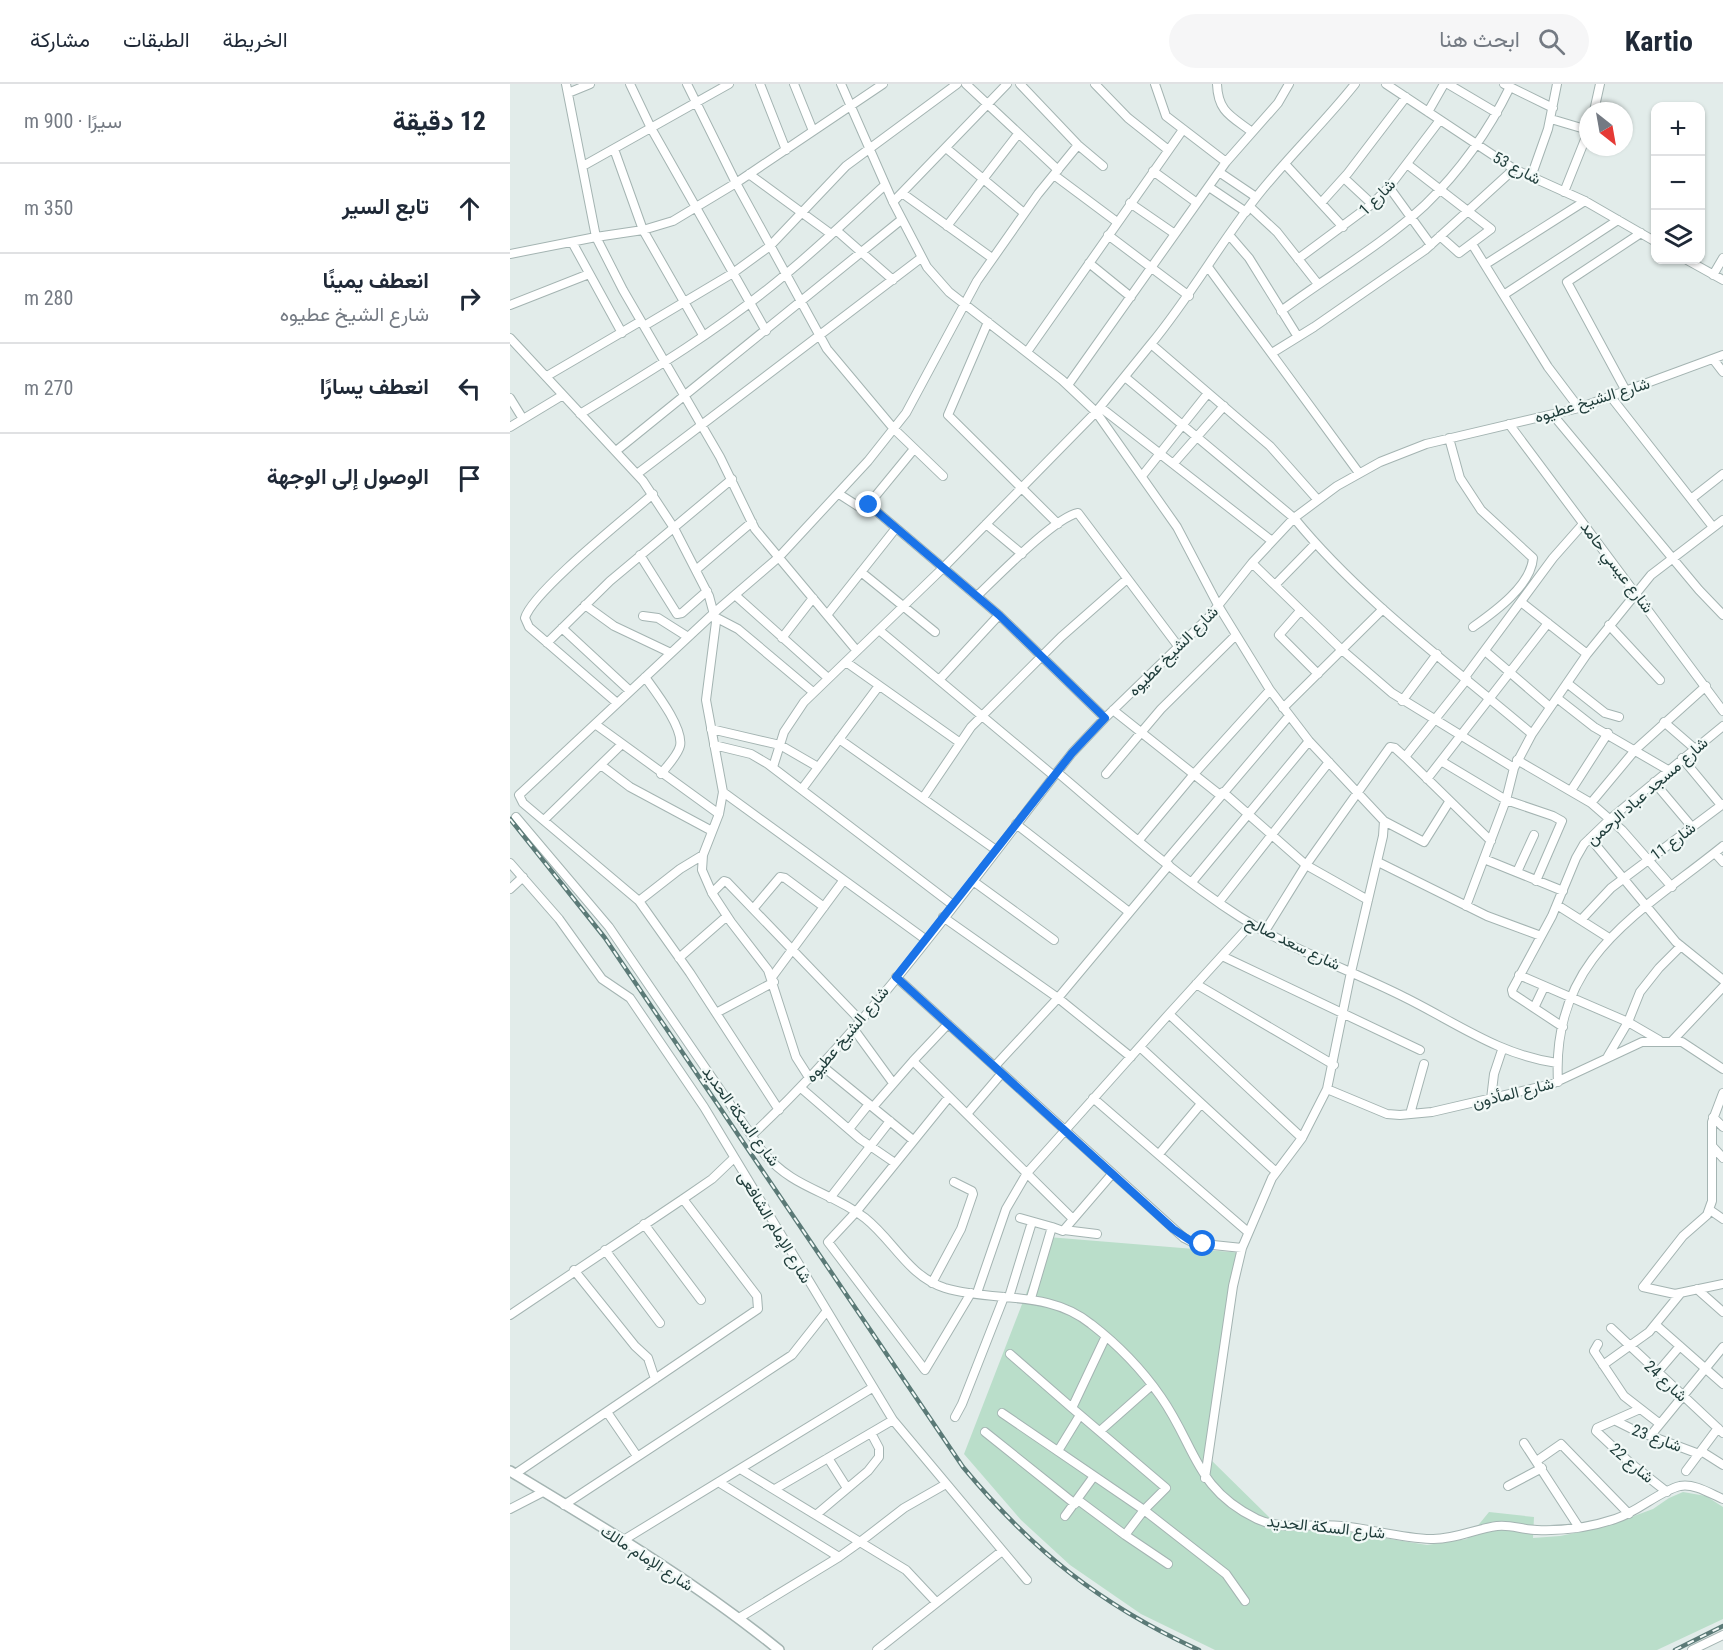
<!DOCTYPE html>
<html lang="ar">
<meta charset="utf-8">
<style>
:root{--surface:#fff;--page:#f6f6f7;--text:#1f2937;--muted:#747a83;--line:#e0e1e3}
body{margin:0;font-family:"Roboto Condensed",Vazirmatn,sans-serif;background:var(--page);color:var(--text);direction:rtl}
.controls{position:absolute;right:18px;top:18px;display:grid;overflow:hidden;border-radius:12px;box-shadow:0 2px 4px #0004}
.controls button{width:54px;height:54px;display:grid;place-items:center;padding:0;border:0;border-bottom:2px solid var(--line);background:var(--surface);color:var(--text);font:30px sans-serif}
.compass{position:absolute;left:1069px;top:18px;width:54px;height:54px;border-radius:50%;background:var(--surface);box-shadow:0 2px 4px #0004;rotate:149deg}
.stop{position:absolute;width:18px;height:18px;margin:-14px;border:4px solid #1a73e8;border-radius:50%;background:#fff}
.stop.end{background:#1a73e8;border-color:#fff;box-shadow:0 2px 6px #0008}
.list{margin:0;padding:0;list-style:none}
h2{display:flex;justify-content:space-between;align-items:center;height:78px;margin:0;padding:0 24px;font-size:26px}
h2 small{font-size:20px;font-weight:400;color:var(--muted)}
.list li{display:grid;grid-template-columns:39px 1fr auto;gap:18px;align-items:center;box-sizing:border-box;height:90px;padding:0 24px;border-top:2px solid var(--line)}
.list b{display:block;font-size:22px;white-space:nowrap}
.list p{margin:0;font-size:20px;white-space:nowrap;color:var(--muted)}
.list em{font-size:20px;font-style:normal;color:var(--muted)}
.icon{flex:none;width:33px;height:33px;fill:none;stroke:currentColor;stroke-width:2;stroke-linecap:round;stroke-linejoin:round}
.map{position:relative;flex:none;width:1213px;height:1566px;overflow:hidden;direction:ltr}
header{display:flex;align-items:center;gap:36px;box-sizing:border-box;height:84px;padding:0 30px;background:var(--surface);border-bottom:2px solid var(--line)}
header strong{font-size:28px}
nav{display:flex;gap:33px;margin-inline-start:auto;font-size:21px}
.search{width:420px;height:54px;background:var(--page);display:flex;align-items:center;gap:15px;box-sizing:border-box;padding:0 21px;border-radius:33px;color:var(--muted);font-size:22px}
main{display:flex}
aside{flex:1;background:var(--surface)}
.map>svg:first-child{display:block}
.green{fill:#badeca}
.lines{fill:none;stroke-linecap:round;stroke-linejoin:round}
.minor-casing{stroke:#a4b4b2;stroke-width:10}
.tertiary-casing{stroke:#a4b4b2;stroke-width:12}
.minor{stroke:#fff;stroke-width:8}
.tertiary{stroke:#fff;stroke-width:9}
.rail-casing{stroke:#5b7a77;stroke-width:4.5}
.rail{stroke:#f2f9f7;stroke-width:2;stroke-dasharray:7;stroke-linecap:butt}
.route{stroke:#1a73e8;stroke-width:8}
.labels{text-anchor:middle;dominant-baseline:central;stroke-width:4.5;stroke-linejoin:round;paint-order:stroke}
.street-label{font-size:16px;fill:#213e3c;stroke:#f2f9f7}
</style>
<header>
<strong>Kartio</strong>
<div class="search"><svg class="icon" aria-label="search" viewBox="0 0 24 24"><circle cx="10" cy="10" r="6"/><path d="M15 15l6 6"/></svg>ابحث هنا</div>
<nav><a>الخريطة</a><a>الطبقات</a><a>مشاركة</a></nav>
</header>
<main>
<div class="map">
<svg width="1213" height="1566" viewBox="0 0 1213 1566">
<rect width="100%" height="100%" fill="#e2ecea"/>
<path class="green" d="M538 1153 733 1169 696 1371 771 1445 838 1448 917 1461 957 1455 979 1428 1024 1433 1023 1454 1050 1452 1094 1443 1143 1425 1159 1414 1173 1408 1196 1412 1213 1423V1535L1147 1566H705L631 1530 560 1481 511 1436 454 1370Z"/>
<g class="lines">
<defs>
<path id="minor" d="M120 0 141 44 256 247
M177 0 226 99 317 265 384 345 433 392
M250 0 276 66
M284 0 303 47
M331 0 383 118 417 183 439 208 552 296 586 328 667 443 709 523 760 606 799 657 874 737 873 752 841 888 817 1005 792 1054 762 1094 732 1164 723 1202 695 1394
M456 0 548 86
M510 0 568 61 593 82
M585 0 618 34 657 65
M645 0 656 32 716 78
M707 0C708 28 721 32 742 48
M876 0 1004 85 1075 117 1146 158
M938 0 987 29
M994 0 1043 24
M58 9 80 0
M1084 27 1090 0
M918 28 934 0
M1041 35 1078 46
M436 64 514 129
M104 65 133 146 193 251
M775 80 833 143
M897 80 981 145 949 169 930 152
M73 82 219 0
M643 87 687 119
M709 88 746 113
M239 90 321 150
M544 91 607 138
M1021 93 1038 45 1047 0
M834 94 862 120
M699 103 736 128
M879 103 921 161
M1054 108 1078 48
M392 109 482 174
M383 118 497 0
M620 119 665 150
M811 119 838 89 896 13
M740 123 767 148 808 200
M437 142 508 50
M326 146 383 196
M598 151 679 212
M720 152 739 174 788 253
M62 158 112 249
M962 160 1038 283 1069 324
M0 170 86 153 56 0
M788 175 862 120 879 103 930 36
M1177 176 1213 196
M579 179 621 213
M976 180 1075 117
M698 183 849 389
M1203 191 1213 174
M995 210 1108 136
M0 221 79 190
M771 227C818 192 872 161 915 121 949 88 979 46 1000 3
M478 238 438 331 548 440
M134 242 223 189 260 162 336 82 447 0
M0 254 133 397 164 444 199 512 206 538 196 616 213 708 209 730 193 771 192 786 202 809 221 838 258 886 286 973 300 995
M641 260C680 213 710 159 748 111 779 72 814 39 845 0
M517 268 672 47
M762 269 804 243 915 166 1004 85
M1203 275 1213 288
M37 292 131 237
M615 293 784 434C851 516 941 581 1022 650
M558 301 716 78 768 19 779 0
M1116 307 1057 198 1131 149
M1101 313 1203 443
M0 314 13 335
M590 323 762 457
M70 330C141 287 212 244 276 190 310 162 342 131 375 101
M1043 331 1189 506 1213 531
M999 340 1213 627
M0 343 53 311
M939 354 950 394 971 426 1023 474C1021 502 984 528 963 543
M106 367 391 136
M664 379 714 322
M127 390 411 174
M632 392 698 309
M329 410 354 426 404 365
M1181 415 1213 390
M359 421 489 531 595 634
M476 440 512 470
M130 471 167 530 172 529 197 507
M742 479 832 566 882 609 1004 684
M187 485 242 438
M351 488 425 548
M765 501 805 460
M225 511 318 594
M467 512C486 494 545 433 568 429L668 562
M1011 518 1077 570
M75 521 104 542 161 569
M790 527 769 551 808 590
M317 531 386 444
M133 532 148 534 178 553
M205 533 228 545 303 608
M1099 541 1150 596
M52 544 120 607
M369 546 544 692
M272 554 303 514
M37 559 100 497 222 395
M347 567 245 445 210 373 113 206 86 153 133 146 163 137 226 99 373 0
M975 567 1040 623
M336 578 449 658
M135 593C145 607 174 644 170 662 168 671 157 682 151 690
M955 593 1043 474 1073 440
M429 596 489 531
M1057 599 1095 629 1109 633
M1047 614 1084 643 1158 686
M892 617 927 570
M107 619 19 543 15 534C22 508 118 432 143 410
M773 624 873 525
M603 626 710 711
M1154 638 1184 664
M85 640 209 730
M201 645 270 661 308 683
M329 655 486 766
M204 661 241 670 258 680 443 821
M895 673 957 595
M1172 674 1211 721
M1007 676 1081 719 1112 746 1162 803
M931 677 996 716 1043 732 1052 737 1026 797
M91 681 120 703 202 747
M263 683 274 648 294 618 433 484 586 328 641 260 760 362 807 415
M547 688C606 738 665 791 730 833 780 865 840 886 894 913 945 938 989 971 1047 979
M596 690 651 625 726 551
M917 695 1038 539
M1144 698 1182 743
M292 705 368 603
M1062 705 1098 649
M213 708 415 855
M713 708 796 781 858 816
M413 714 461 643 551 553 617 495
M1081 719 1126 665 1196 602
M6 733 99 843 252 1067C284 1106 319 1106 355 1134 384 1157 398 1192 435 1204 485 1219 538 1205 581 1240 607 1260 633 1287 651 1313 686 1363 685 1405 747 1435 773 1447 804 1439 831 1442 861 1445 891 1454 921 1455 943 1456 965 1445 987 1442 1000 1440 1013 1446 1027 1446 1052 1447 1081 1443 1105 1435 1128 1428 1149 1407 1170 1402 1184 1399 1201 1410 1213 1415
M34 736 112 660
M874 737 914 758 939 718
M506 740 619 828
M1080 754 1166 858 1213 896
M629 756 684 690 760 606
M1205 769 1213 778
M974 775 1053 807
M655 778 779 632
M868 778 977 832 1031 852
M0 779 49 835 92 895 120 914 194 1023 383 1336 517 1496
M1007 788 1024 751
M463 797 544 856
M682 798 799 657
M0 805 13 793
M202 809 214 797 217 798 350 936
M129 817 170 785 193 771
M709 818 819 678
M1047 821 1099 854
M956 822 996 716 1004 684 1022 650 1077 570 1141 491 1213 436
M243 825 270 793 275 794 314 823
M433 833 548 914 621 973
M1071 836 1101 804 1213 720
M755 847 796 781 880 663 885 664 895 673 981 757
M712 872 910 966
M169 874 217 832
M1009 891 1118 938 1149 956
M262 893 333 797
M386 893 674 1154 684 1159 732 1164
M686 900 824 981
M1024 924 1034 903
M206 929 264 898
M659 930 741 840
M1053 943 1003 910 1002 906 1042 832 1066 774 1074 760 1100 735 1213 642
M343 944 383 999
M1162 957 1213 903
M630 963 766 1088
M1098 972 1118 938 1130 908 1149 884 1171 862
M403 977 438 940
M311 981 403 1056
M485 982 548 914 659 781
M1048 998C1041 873 1129 830 1213 762
M291 1004 350 1055 385 1079
M817 1005 877 1030 890 1031 922 1028 1042 1000 1132 958H1172L1213 985
M1213 1009 1202 1038V1117L1197 1131 1173 1152 1133 1203 1165 1210 1213 1200
M439 1013 346 1128 318 1158 415 1286 461 1209
M583 1014 738 1148
M981 1015 984 990 992 966
M363 1023 403 977 562 1134
M269 1026 180 889 129 817 13 719 9 711 205 528 269 473 358 377 396 329 467 197 528 110 568 61
M457 1030 492 989
M900 1030 914 980
M1203 1033 1213 1043
M339 1045 359 1020
M242 1051C363 938 460 799 562 669L595 634 699 533 742 479 784 434 827 402 870 378 916 360 1069 324 1213 271
M1203 1063 1213 1074
M649 1070 690 1021
M320 1114 380 1037
M1200 1126 1213 1135
M510 1134 542 1143
M134 1140 191 1216
M554 1146 587 1150
M95 1166 150 1239
M64 1186 125 1262 138 1274 145 1295
M422 1199 451 1145 463 1110 462 1107 444 1098
M1187 1205 1213 1228
M467 1209 496 1125 517 1089 659 930 792 1054
M499 1213 522 1138
M521 1214 542 1143 553 1147 602 1090
M0 1231 173 1115 202 1095 224 1074
M1146 1241 1213 1300
M1101 1244 1213 1349
M1088 1260 1084 1267 1114 1312 1150 1340
M500 1270 562 1324 596 1252
M1093 1281 1139 1248 1170 1210
M1147 1289 1170 1262
M562 1324 656 1404 634 1426 716 1490 735 1517
M1130 1325 1087 1344 1086 1347 1119 1378 1157 1408
M97 1328 127 1372
M492 1329 634 1426 615 1451 658 1480
M445 1333 452 1320 494 1213
M1106 1337 1122 1345 1189 1370
M590 1347 642 1301
M475 1348 565 1420
M1141 1351 1213 1263
M1014 1359 1068 1442
M548 1367 570 1331
M1191 1367 1213 1381
M318 1374 337 1404
M1028 1376 1051 1360 1119 1430
M1176 1387 1208 1344
M5 1390 248 1225 247 1212 173 1115
M210 1399 329 1473
M998 1402 1032 1384
M265 1405 383 1336
M568 1416 615 1451
M54 1421 282 1271 316 1228
M0 1425 33 1408
M307 1430 358 1387 369 1373V1364L361 1349
M555 1432 584 1392
M112 1457 362 1304
M426 1518 396 1486 350 1458 394 1424 436 1400
M229 1534 329 1473 350 1458 232 1386
M367 1566 492 1467
M1182 1566 1213 1551"/>
<path id="tertiary" d="M0 1387C91 1442 186 1498 269 1566"/>
</defs>
<use href="#minor" class="minor-casing"/>
<use href="#tertiary" class="tertiary-casing"/>
<use href="#minor" class="minor"/>
<use href="#tertiary" class="tertiary"/>
<defs>
<path id="rail" d="M0 735 95 854 453 1383C522 1466 590 1521 689 1566
M1165 1566 1213 1542"/>
</defs>
<use href="#rail" class="rail-casing"/>
<use href="#rail" class="rail"/>
</g>
<g class="lines">
<path class="route" d="M359 421 489 531 595 634 562 669 386 893 663 1145 684 1159 693 1160"/>
</g>
<g class="labels">
<g class="street-label">
<text transform="translate(1007 84) rotate(28)">شارع 53</text>
<text transform="translate(867 113) rotate(-45)">شارع 1</text>
<text transform="translate(1082 316) rotate(-17)">شارع الشيخ عطيوه</text>
<text transform="translate(1107 483) rotate(53)">شارع عيسي حامد</text>
<text transform="translate(663 567) rotate(-45)">شارع الشيخ عطيوه</text>
<text transform="translate(1137 707) rotate(-41)">شارع مسجد عباد الرحمن</text>
<text transform="translate(1163 757) rotate(-37)">شارع 11</text>
<text transform="translate(783 859) rotate(26)">شارع سعد صالح</text>
<text transform="translate(337 950) rotate(-50)">شارع الشيخ عطيوه</text>
<text transform="translate(1003 1009) rotate(-14)">شارع المأذون</text>
<text transform="translate(231 1032) rotate(54)">شارع السكة الحديد</text>
<text transform="translate(265 1143) rotate(59)">شارع الإمام الشافعى</text>
<text transform="translate(1156 1297) rotate(43)">شارع 24</text>
<text transform="translate(1147 1354) rotate(20)">شارع 23</text>
<text transform="translate(1122 1379) rotate(40)">شارع 22</text>
<text transform="translate(816 1443) rotate(6)">شارع السكة الحديد</text>
<text transform="translate(137 1474) rotate(33)">شارع الإمام مالك</text>
</g>
</g>
</svg>
<div class="controls">
<button>+</button>
<button>−</button>
<button><svg class="icon" aria-label="layers" viewBox="0 0 24 24"><path d="M12 4l9 5-9 5-9-5zM3 14l9 5 9-5"/></svg></button>
</div>
<svg class="compass" viewBox="-18 -18 36 36"><path d="M0-13l5 13h-10z" fill="#e53935"/><path d="M0 13l5-13h-10z" fill="#747a83"/></svg>
<div class="stop" style="left:693px;top:1160px"></div>
<div class="stop end" style="left:359px;top:421px"></div>
</div>
<aside>
<h2>12 دقيقة<small>سيرًا · 900 m</small></h2>
<ul class="list">
<li><svg class="icon" aria-label="ahead" viewBox="0 0 24 24"><path d="M12 20V5M6 11l6-6 6 6"/></svg><div><b>تابع السير</b></div><em>350 m</em></li>
<li><svg class="icon" aria-label="right" viewBox="0 0 24 24"><path d="M7 20v-9h11M14 6l5 5-5 5"/></svg><div><b>انعطف يمينًا</b><p>شارع الشيخ عطيوه</p></div><em>280 m</em></li>
<li><svg class="icon" aria-label="left" viewBox="0 0 24 24"><path d="M17 20v-9H6M10 6l-5 5 5 5"/></svg><div><b>انعطف يسارًا</b></div><em>270 m</em></li>
<li><svg class="icon" aria-label="arrive" viewBox="0 0 24 24"><path d="M6 21V4h12l-3 4 3 4H6"/></svg><div><b>الوصول إلى الوجهة</b></div></li>
</ul>
</aside>
</main>
